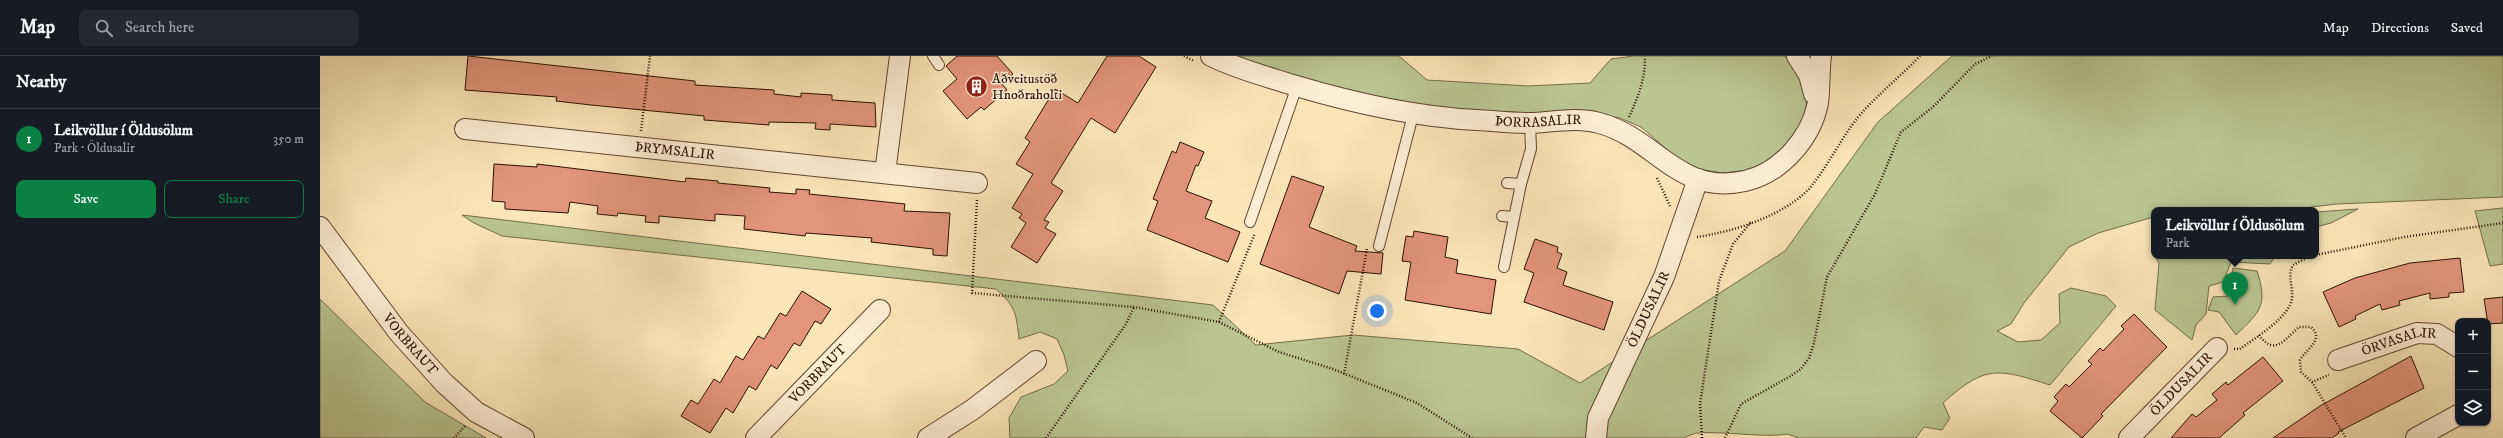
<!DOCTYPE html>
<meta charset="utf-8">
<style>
:root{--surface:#171b24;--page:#242831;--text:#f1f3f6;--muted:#9ea1a6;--line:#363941;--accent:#0b8043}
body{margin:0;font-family:"IM FELL DW Pica",serif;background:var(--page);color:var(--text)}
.controls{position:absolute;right:12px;bottom:12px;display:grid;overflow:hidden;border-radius:8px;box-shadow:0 1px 3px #0004}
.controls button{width:36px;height:36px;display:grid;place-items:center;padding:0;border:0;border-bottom:1px solid var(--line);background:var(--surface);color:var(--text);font:20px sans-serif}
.you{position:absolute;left:1057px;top:255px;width:14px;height:14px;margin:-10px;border:3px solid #fff;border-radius:50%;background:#1a73e8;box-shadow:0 0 0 6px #1a73e833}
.badge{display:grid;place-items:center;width:26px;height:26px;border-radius:50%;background:var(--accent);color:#fff;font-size:13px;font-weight:700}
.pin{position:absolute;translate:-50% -33px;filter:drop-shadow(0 1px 2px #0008)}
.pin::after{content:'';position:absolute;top:21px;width:14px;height:12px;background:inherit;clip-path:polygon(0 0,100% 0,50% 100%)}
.popup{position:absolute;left:1831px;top:151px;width:168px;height:52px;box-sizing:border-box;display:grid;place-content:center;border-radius:8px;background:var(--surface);filter:drop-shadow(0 1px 3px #0005);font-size:13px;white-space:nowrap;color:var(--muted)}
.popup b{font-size:15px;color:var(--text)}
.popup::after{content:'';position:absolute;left:50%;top:100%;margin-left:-8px;border:8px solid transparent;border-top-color:var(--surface)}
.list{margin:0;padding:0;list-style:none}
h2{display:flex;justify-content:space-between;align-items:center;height:52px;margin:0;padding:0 16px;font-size:17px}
h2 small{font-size:13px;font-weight:400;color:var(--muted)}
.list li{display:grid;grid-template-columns:26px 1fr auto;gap:12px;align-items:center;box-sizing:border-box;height:60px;padding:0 16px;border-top:1px solid var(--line)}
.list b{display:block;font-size:15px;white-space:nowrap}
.list p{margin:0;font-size:13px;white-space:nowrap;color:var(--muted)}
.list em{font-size:13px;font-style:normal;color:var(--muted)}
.actions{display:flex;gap:8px;padding:12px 16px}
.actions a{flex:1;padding:9px 0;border:1px solid var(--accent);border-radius:8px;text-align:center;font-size:14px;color:var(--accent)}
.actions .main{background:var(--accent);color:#fff}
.icon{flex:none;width:22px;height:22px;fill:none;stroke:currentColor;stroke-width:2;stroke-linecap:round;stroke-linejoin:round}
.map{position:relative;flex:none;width:2183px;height:382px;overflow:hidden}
header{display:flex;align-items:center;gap:24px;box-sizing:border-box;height:56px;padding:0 20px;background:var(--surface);border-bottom:1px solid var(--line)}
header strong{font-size:19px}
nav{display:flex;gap:22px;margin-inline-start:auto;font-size:14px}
.search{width:280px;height:36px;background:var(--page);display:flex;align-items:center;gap:10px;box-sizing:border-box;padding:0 14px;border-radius:8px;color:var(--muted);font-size:15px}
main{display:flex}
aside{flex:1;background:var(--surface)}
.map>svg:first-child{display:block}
.green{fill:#bac592;stroke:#726b49}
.building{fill:#e2947c;stroke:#2a1100}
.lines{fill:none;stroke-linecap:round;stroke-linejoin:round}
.service-casing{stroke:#5e462e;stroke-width:12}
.minor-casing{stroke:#5e462e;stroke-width:22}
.path{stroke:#2a1100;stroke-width:2.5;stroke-dasharray:1 2;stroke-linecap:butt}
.service{stroke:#fceed2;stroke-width:10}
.minor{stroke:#fceed2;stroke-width:20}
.labels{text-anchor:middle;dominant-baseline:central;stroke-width:3;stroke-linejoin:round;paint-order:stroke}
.poi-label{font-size:14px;fill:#2a1100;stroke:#fceed2;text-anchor:start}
.street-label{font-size:14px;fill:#2a1100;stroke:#fceed2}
</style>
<header>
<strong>Map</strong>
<div class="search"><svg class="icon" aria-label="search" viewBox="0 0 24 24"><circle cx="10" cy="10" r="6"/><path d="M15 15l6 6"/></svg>Search here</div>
<nav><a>Map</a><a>Directions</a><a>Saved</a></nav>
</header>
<main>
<aside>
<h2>Nearby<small></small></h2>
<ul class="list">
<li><span class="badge">1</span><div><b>Leikvöllur í Öldusölum</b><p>Park · Öldusalir</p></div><em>350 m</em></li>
</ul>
<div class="actions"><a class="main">Save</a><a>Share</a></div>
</aside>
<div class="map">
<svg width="2183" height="382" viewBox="0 0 2183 382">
<rect width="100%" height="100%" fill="#fae5b9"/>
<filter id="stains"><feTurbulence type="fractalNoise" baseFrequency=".005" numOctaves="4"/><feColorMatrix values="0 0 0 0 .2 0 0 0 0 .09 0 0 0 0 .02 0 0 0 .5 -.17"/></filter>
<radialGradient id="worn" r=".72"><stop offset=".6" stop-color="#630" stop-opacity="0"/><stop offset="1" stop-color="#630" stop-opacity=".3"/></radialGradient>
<path class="green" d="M909 0H1079L1107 24 1208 30 1270 27 1291 3 1313 0H1464L1473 5 1488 39 1484 62 1471 85 1450 104 1428 114 1402 117 1378 113 1359 104 1321 71 1300 62 1280 58 1176 57 1128 54 1032 38Z
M1632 0H2183V141L2017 148 1966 154H1834V163L1830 162 1778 177 1749 191 1704 247 1691 268 1677 275 1698 286 1721 284 1740 267 1739 238 1751 232 1786 240 1796 250 1730 329C1677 312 1665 309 1623 347L1630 362 1622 374 1604 371 1596 382H1479L1467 378C1446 382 1403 375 1378 377 1374 377 1368 380 1364 382H690L689 362 701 341 734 328 748 315 744 299 737 283 720 276 699 283C696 257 696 251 676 233L182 180 154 167 142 159 893 249 936 289 1033 279 1198 293 1260 327 1465 195 1558 66Z
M2183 152V208L2170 210 2155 155Z
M2038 153 2011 167 1996 171V156Z
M1835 200H1955L1950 208 1911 206 1903 226 1889 230 1886 258 1876 269 1872 284 1835 254 1839 207Z
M1913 212 1937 215C1948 249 1941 255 1916 279L1899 256 1888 254 1893 241 1908 240Z
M0 243 105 346 166 382H0Z"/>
<path class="building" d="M148 0 375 25V29L454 34V38L481 41V37L512 39V44L555 47 556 71 510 68V74L495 73 496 67 449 66V69L384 64V60L271 49 236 45 237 41 145 34Z
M637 0H677L693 18 682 28 687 34 664 54 661 51 647 63 623 35 637 23 626 10Z
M787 0H819L836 11 795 77 771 62 731 127 743 135 724 164 729 166 725 172 736 178 717 207 691 191 706 167 699 162 702 158 692 152 713 118 696 108 710 86 705 82 735 33 758 47Z
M860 86 884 96 878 110 876 109 866 135 892 145 885 162 920 176 908 206 827 174 838 145 833 143 852 95 856 97Z
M174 108 217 111V108L365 126 366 122 398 125V127L450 132 449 136 476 138V133L490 134 489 138 585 148 584 155 630 157 627 200 613 199V193L551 186 552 182 486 177 485 180 424 173 425 160 395 158V165L339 160V167L325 166 326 160 298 157 297 160 277 158 278 150 250 146 248 157 185 153V146L172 145Z
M972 120 1004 131 989 171 1037 190 1035 195 1063 197 1061 218 1027 215 1019 238 940 208Z
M1094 175 1128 181 1125 201 1138 204 1136 217 1176 224 1171 258 1085 244 1091 206 1082 205 1086 180 1093 181Z
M1215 183 1238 191 1237 196 1242 198 1237 212 1247 216 1243 229 1293 246 1284 274 1204 246 1214 217 1204 213Z
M2140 202 2144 236 2129 237V241L2110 243V237L2079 245 2080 249 2062 254 2060 248 2035 260 2036 263 2019 271 2003 236 2035 222 2090 207Z
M482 235 511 253 501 268 495 265 480 290 474 287 457 313 451 309 436 334 429 330 413 357 406 352 390 377 361 360 371 344 378 348 394 323 400 327 416 300 423 304 438 280 444 283 460 257 466 260Z
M2183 241V267L2168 268 2164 243Z
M1814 258 1847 291 1781 358 1783 360 1762 382 1730 355 1738 345 1734 341 1746 328 1749 331 1772 308 1768 305 1780 292 1783 295 1804 273 1801 270Z
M2091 300 2104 332 2018 376 2019 377 2012 382H1953L2000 350Z
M1943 301 1963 325 1923 357 1925 359 1899 382H1851L1872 358 1876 361 1897 344 1892 338 1906 326 1908 329Z"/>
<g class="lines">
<defs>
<path id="service" d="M613 0 619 9
M1187 127 1201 128
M1182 160 1194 161
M930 166 977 30
M1059 190 1093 59
M1184 211 1201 128 1211 93 1210 67"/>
<g id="minor">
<path id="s1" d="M891 0C917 13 945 20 973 29 1033 47 1094 61 1157 64 1175 65 1193 67 1211 67 1234 66 1257 61 1279 67 1336 82 1358 140 1425 125 1461 117 1491 82 1498 47 1500 32 1499 15 1501 0"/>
<path d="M1477 0 1489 19 1494 38"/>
<path id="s2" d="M145 73 657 127"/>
<path d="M565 117 580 0"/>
<path id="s3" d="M0 171 79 277 124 327 156 356 204 382"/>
<path id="s4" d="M2018 304 2097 277 2117 278 2138 291"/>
<path id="s5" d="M436 382 560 254"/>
<path d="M608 382 652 354 716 305"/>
<path id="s6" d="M1276 382 1278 362 1344 221 1378 123"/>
<path id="s7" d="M1809 382 1897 292"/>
<path d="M2096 382 2138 359"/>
</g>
</defs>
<use href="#service" class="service-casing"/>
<use href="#minor" class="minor-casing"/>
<path class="path" d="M864 0 874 5
M1309 61C1318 41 1325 24 1325 2
M321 75 330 0
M1337 122 1350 150
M657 144 652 237 814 251 899 266 959 296 1013 313 1097 347 1152 382
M1377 181C1413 176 1470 158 1493 128 1510 106 1522 81 1539 60 1558 38 1581 20 1600 0
M1996 199 2084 181 2183 167
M899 266 935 177
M1939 279C1955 301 1965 283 1979 271H1991C2005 284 1986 293 1980 304L1981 316 1992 326 2009 319
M1914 293H1920C1935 282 1970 261 1972 242 1973 229 1967 220 1973 209L1990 200
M1024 318 1047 193
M1992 326 2026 382
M134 382 146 369
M726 382 806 268 814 251
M1382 382 1380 348 1399 225 1413 188 1431 166
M1405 382 1421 348 1469 321 1481 313 1489 302 1494 287 1507 221 1555 138 1581 76 1613 51 1655 8 1672 0"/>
<use href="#service" class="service"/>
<use href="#minor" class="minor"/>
</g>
<defs>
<symbol id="building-disc" viewBox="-11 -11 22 22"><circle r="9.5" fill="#8f2418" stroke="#fceed2"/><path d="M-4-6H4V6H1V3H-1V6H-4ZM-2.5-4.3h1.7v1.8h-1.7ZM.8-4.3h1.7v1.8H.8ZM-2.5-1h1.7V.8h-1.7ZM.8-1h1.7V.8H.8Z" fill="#fff"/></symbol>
</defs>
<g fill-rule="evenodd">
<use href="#building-disc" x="644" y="18" width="25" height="25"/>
</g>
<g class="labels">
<g class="poi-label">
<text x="672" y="23">Aðveitustöð<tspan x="672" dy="16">Hnoðraholti</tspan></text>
</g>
<g class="street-label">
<text stroke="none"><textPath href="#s1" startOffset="336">ÞORRASALIR</textPath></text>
<text stroke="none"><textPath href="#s2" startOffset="211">ÞRYMSALIR</textPath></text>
<text stroke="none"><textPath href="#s6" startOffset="140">ÖLDUSALIR</textPath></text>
<text stroke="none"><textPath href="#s3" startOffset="148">VORBRAUT</textPath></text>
<text stroke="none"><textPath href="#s4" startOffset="64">ÖRVASALIR</textPath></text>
<text stroke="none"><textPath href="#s5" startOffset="89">VORBRAUT</textPath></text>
<text stroke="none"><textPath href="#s7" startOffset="75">ÖLDUSALIR</textPath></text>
</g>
</g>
<rect width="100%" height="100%" filter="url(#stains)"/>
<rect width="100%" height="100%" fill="url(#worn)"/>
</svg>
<div class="controls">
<button>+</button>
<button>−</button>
<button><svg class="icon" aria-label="layers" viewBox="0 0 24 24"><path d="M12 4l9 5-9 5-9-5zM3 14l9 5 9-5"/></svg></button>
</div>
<div class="you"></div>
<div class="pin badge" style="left:1915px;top:249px">1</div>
<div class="popup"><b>Leikvöllur í Öldusölum</b>Park</div>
</div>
</main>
